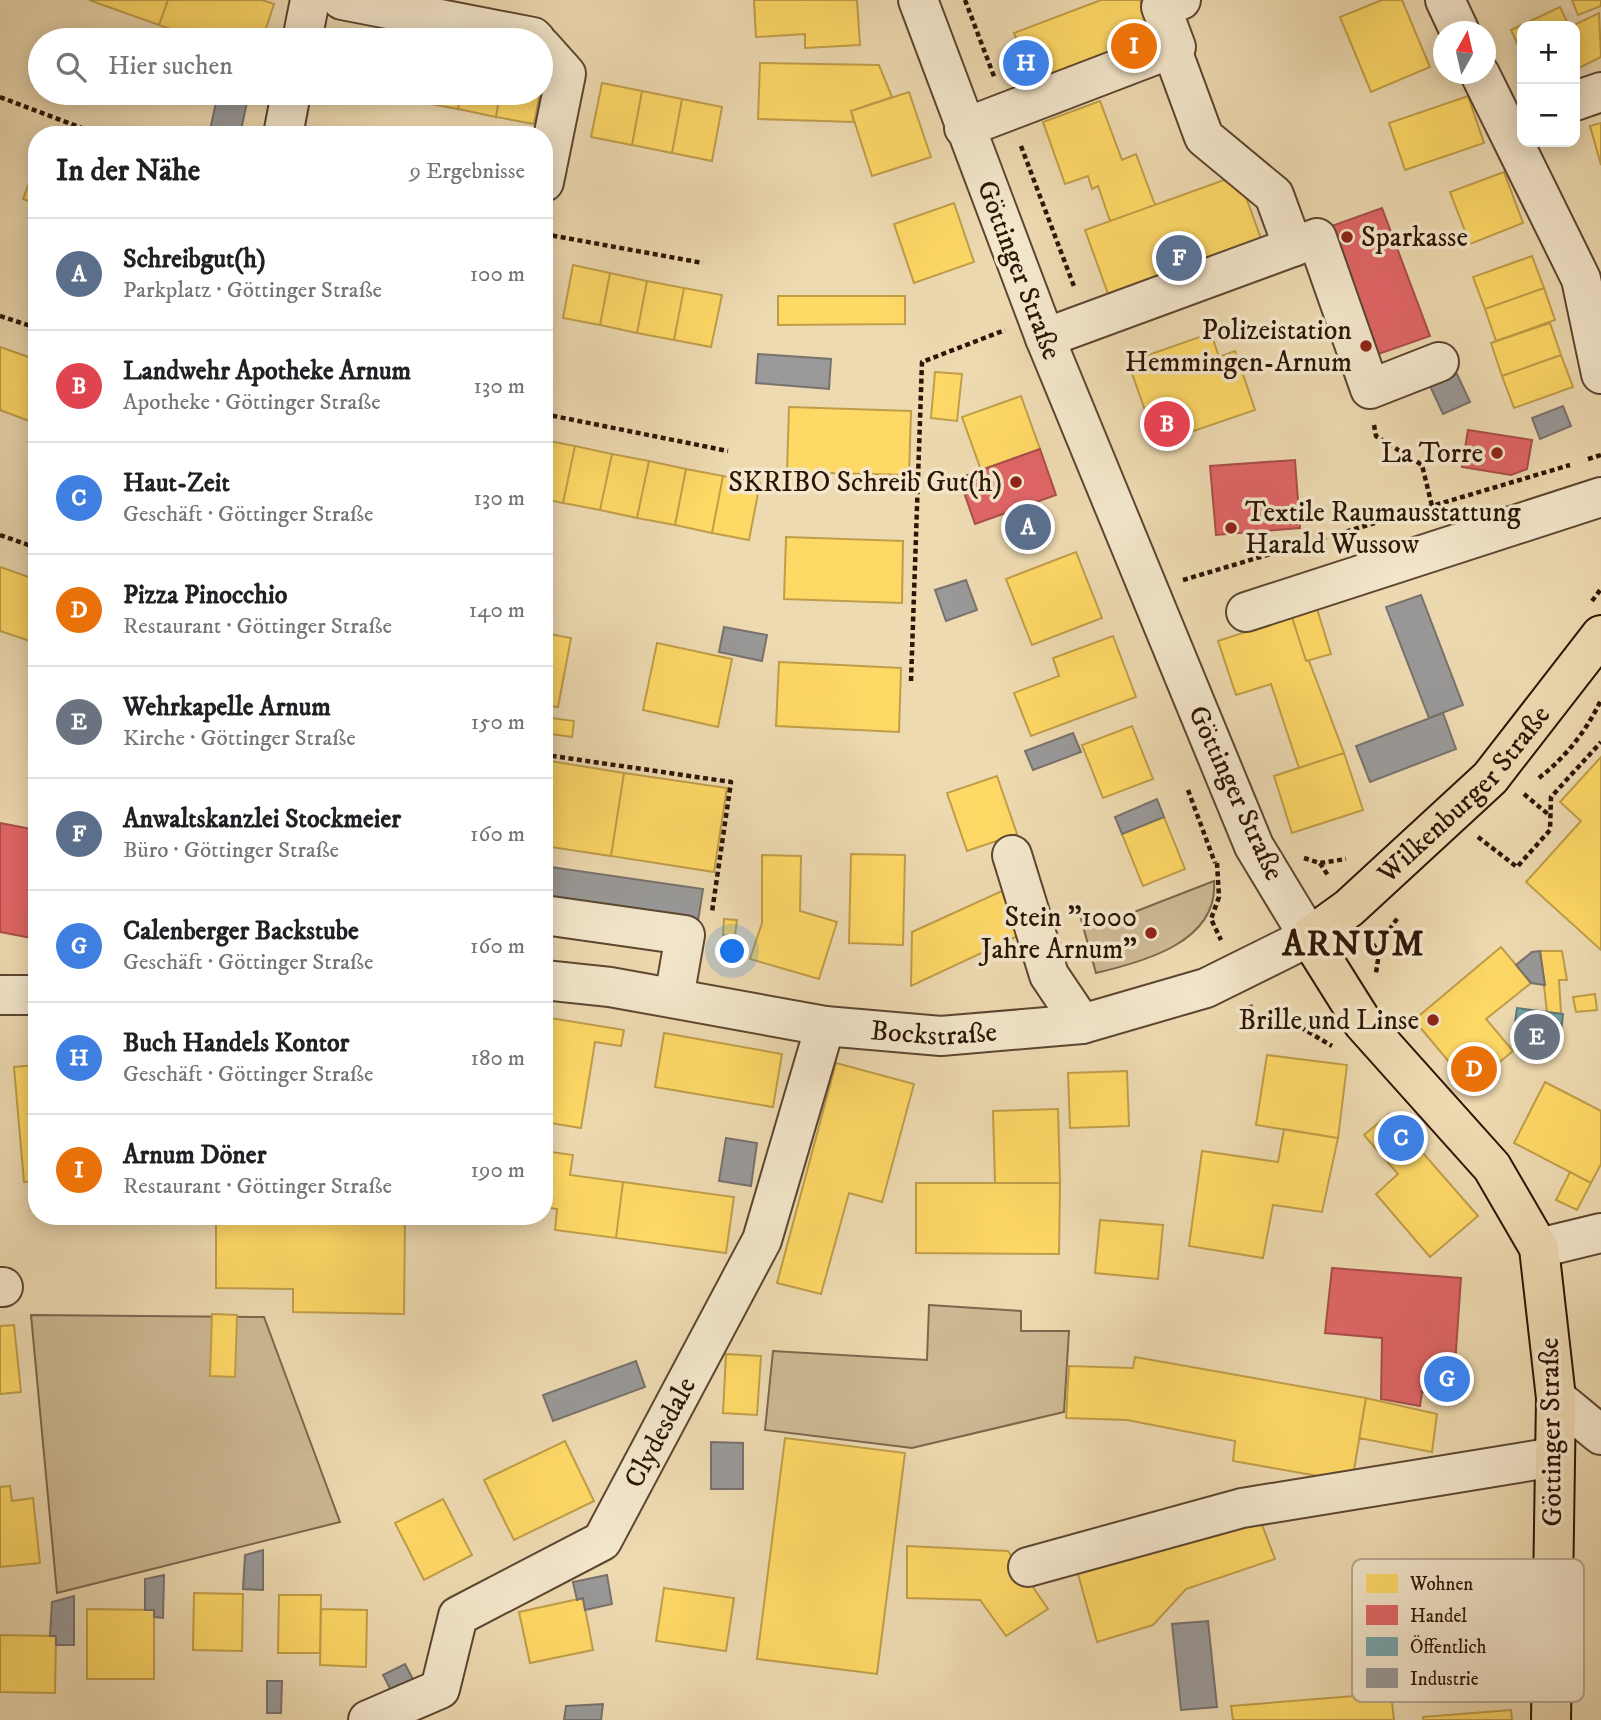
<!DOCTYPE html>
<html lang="de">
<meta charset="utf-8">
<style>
:root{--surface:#fff;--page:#f2f2f2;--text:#202124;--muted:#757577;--line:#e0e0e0;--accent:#8f2418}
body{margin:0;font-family:"IM FELL DW Pica",serif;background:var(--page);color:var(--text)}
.controls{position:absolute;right:21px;top:21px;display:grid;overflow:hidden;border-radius:14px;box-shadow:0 4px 18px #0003}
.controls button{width:63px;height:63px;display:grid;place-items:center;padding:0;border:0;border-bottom:2px solid var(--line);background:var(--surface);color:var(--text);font:35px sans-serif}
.compass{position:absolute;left:1433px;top:21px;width:63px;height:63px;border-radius:50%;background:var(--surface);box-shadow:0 4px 18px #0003;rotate:8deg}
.you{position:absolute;left:733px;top:952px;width:24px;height:24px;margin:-18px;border:5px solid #fff;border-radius:50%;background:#1a73e8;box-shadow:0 0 0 10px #1a73e833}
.badge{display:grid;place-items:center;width:46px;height:46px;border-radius:50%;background:var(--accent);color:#fff;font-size:23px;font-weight:700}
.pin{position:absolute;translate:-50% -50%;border:4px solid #fff;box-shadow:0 2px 7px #0006}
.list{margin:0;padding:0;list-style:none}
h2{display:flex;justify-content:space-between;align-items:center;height:91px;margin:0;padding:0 28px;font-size:30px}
h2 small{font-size:23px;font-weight:400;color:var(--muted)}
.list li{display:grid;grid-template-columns:46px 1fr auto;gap:21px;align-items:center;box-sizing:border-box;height:112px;padding:0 28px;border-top:2px solid var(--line)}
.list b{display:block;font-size:26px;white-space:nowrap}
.list p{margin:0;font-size:23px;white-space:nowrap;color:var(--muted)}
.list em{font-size:23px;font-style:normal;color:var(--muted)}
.icon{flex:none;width:38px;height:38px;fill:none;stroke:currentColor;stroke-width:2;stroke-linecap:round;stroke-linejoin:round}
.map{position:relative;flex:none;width:1601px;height:1720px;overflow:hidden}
.search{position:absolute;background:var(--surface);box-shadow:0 4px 18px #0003;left:28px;top:28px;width:525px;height:77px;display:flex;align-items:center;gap:18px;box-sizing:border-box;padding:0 24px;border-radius:38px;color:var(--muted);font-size:26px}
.panel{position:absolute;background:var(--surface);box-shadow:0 4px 18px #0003;left:28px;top:126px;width:525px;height:1099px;border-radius:28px}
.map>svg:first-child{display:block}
.green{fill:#cdb994;stroke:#7c674d;stroke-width:2}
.homes{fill:#ffd966;stroke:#c09e49;stroke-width:2}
.shops{fill:#e06666;stroke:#aa4e49;stroke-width:2}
.public{fill:#76a5af;stroke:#607a7c;stroke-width:2}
.industry{fill:#999;stroke:#78716d;stroke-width:2}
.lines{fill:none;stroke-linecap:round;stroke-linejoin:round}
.minor-casing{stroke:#5c4631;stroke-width:42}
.major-casing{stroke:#2c1506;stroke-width:42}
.path{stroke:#2c1506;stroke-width:4.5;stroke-dasharray:5 3.5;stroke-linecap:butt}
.minor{stroke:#f4e7cc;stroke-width:38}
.major{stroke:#eedab1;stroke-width:38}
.poi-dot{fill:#8f2418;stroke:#f4e7cc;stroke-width:2.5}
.labels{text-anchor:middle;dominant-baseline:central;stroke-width:7;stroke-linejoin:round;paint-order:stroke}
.poi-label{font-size:28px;fill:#2c1506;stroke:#f4e7cc;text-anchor:end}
.street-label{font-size:28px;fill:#2c1506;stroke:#f4e7cc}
.district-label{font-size:35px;font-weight:bold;letter-spacing:2px;fill:#2c1506;stroke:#f4e7cc}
.key{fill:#f4e7cc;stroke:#b8a891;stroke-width:2}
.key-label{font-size:19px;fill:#2c1506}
</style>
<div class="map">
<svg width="1601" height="1720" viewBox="0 0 1601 1720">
<rect width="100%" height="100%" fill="#eedab1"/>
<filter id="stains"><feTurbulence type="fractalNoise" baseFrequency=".00286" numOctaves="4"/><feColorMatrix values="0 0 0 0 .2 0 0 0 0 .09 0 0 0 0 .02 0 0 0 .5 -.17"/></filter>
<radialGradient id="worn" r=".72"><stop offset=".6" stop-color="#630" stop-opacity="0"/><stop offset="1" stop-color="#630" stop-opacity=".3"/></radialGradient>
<path class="green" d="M1214 881C1219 942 1143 962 1096 973L1081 919 1129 914Z
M929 1305 1021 1311V1331H1069L1064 1412 912 1448 765 1430 773 1351 927 1360Z
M31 1315 264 1317 340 1522 57 1593Z"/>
<path class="homes" d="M89 0H168L159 25Z
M168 0H262L274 4 262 40H202L159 25Z
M754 0H857L860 45 805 48V34L756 37Z
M1101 0H1140L1155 38 1038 94 1014 33Z
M1382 0H1402L1430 67 1371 92 1340 17Z
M1572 0H1601V6L1578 15Z
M1560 7 1569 26H1522V54L1511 30Z
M1599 13 1601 57 1575 70 1572 26Z
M760 63 879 65 892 97 851 111 854 122 758 119Z
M602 83 642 91 632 145 591 137Z
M642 91 682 99 672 153 632 145Z
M909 92 931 157 872 176 851 111Z
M382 93H421L420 102Z
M421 93H461L458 109 420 102Z
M461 93H500L496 117 458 109Z
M500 93H540L534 124 496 117Z
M1468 96 1484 143 1405 170 1389 123Z
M682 99 722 107 712 161 672 153Z
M1100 101 1122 160 1136 154 1155 205 1110 221 1098 186 1092 189 1088 176 1065 184 1043 122Z
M1601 123V165L1590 126Z
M37 162V204L23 199Z
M1504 172 1523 223 1470 244 1450 192Z
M1238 175 1264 247 1111 302 1085 230Z
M954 203 974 262 914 283 894 224Z
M1532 256 1544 288 1485 309 1473 277Z
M573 265 610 273 600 325 563 318Z
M610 273 647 281 637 333 600 325Z
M647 281 684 288 674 340 637 333Z
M684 288 722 295 711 347 674 340Z
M1544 288 1555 320 1496 341 1485 309Z
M778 296H905V324L778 325Z
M1550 323 1561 355 1502 376 1491 343Z
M1211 333 1219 357 1235 351 1255 410 1182 435 1179 426 1154 436 1128 362Z
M0 347 37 360V424L0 410Z
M1561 355 1573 387 1514 408 1502 376Z
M935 372 962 374 957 421 931 418Z
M1021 396 1040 449 981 470 962 417Z
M789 407 911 411 909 475 787 472Z
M544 440 575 446 563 503 544 499Z
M575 446 612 454 600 510 563 503Z
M612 454 649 461 637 518 600 510Z
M649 461 686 469 675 525 637 518Z
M686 469 723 476 712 533 675 525Z
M723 476 760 483 749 540 712 533Z
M786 537 903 541 902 603 784 599Z
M1076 552 1102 618 1032 645 1006 579Z
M0 567 37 580 36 643 0 631Z
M1317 609 1331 654 1306 661 1292 617Z
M1292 617 1306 661H1309L1344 753 1299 768 1271 684 1236 695 1218 641Z
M544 633 571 638 558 707 544 705Z
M1113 636 1136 697 1031 736 1014 693 1059 676 1053 658Z
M657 643 732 659 718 727 643 710Z
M779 662 901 668 899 732 776 726Z
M544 717 574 721 572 737 544 733Z
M1132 726 1153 779 1103 798 1082 745Z
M1344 753 1363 810 1292 833 1274 776Z
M1601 757V950L1526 882 1581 821 1560 802Z
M544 760 624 773 611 856 544 846Z
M624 773 727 788 714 872 611 856Z
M997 776 1017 834 967 851 947 793Z
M1164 817 1185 869 1143 886 1122 834Z
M851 854 905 855 903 945 849 943Z
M762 855 801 856 800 911 837 922 819 979 750 959 762 923Z
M1004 890 1022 934 911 986 912 932Z
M724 919 737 920 735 936 723 935Z
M1501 947 1531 983 1486 1019 1513 1051 1470 1087 1414 1020Z
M1540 951H1562L1567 980H1559L1561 1014 1547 1012Z
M1595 994 1597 1010 1576 1012 1573 997Z
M544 1017 624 1030 621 1046 595 1042 581 1128 544 1122Z
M664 1033 782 1054 773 1107 655 1087Z
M1267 1055 1347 1065 1338 1138 1256 1125Z
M836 1063 914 1084 882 1202 849 1193 821 1294 777 1283Z
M37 1065V1181L24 1182 14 1067Z
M1127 1071 1129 1126 1070 1128 1068 1073Z
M1545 1082 1601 1111V1164L1591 1183 1514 1143Z
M1058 1109 1060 1183H995L993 1111Z
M1389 1114 1478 1216 1430 1257 1376 1194 1398 1174 1364 1135Z
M1284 1129 1338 1138 1322 1212 1273 1205 1263 1258 1189 1246 1202 1151 1278 1162Z
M544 1151 573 1155 570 1175 623 1182 616 1238 555 1230 557 1209 544 1207Z
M1570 1172 1591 1183 1577 1210 1556 1200Z
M623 1182 734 1197 726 1253 616 1238Z
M916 1183H1060L1059 1254 916 1253Z
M216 1216H405L404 1314 293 1312V1289L216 1288Z
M1100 1220 1163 1225 1158 1279 1095 1273Z
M212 1314 237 1315 235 1377 210 1376Z
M14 1325 21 1392 0 1394V1326Z
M726 1354 761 1356 757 1415 723 1413Z
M1135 1357 1366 1398 1352 1482 1233 1461 1235 1441 1127 1420 1066 1418 1069 1366 1133 1368Z
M1366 1398 1437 1414 1432 1452 1359 1438Z
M785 1438 905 1453 877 1674 757 1659Z
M565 1441 594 1501 514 1540 484 1480Z
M10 1486 12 1501 33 1498 40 1563 0 1567V1487Z
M443 1499 472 1555 424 1580 395 1523Z
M1258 1514 1275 1559 1186 1589 1153 1625 1097 1642 1076 1567Z
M907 1546 1008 1551 1048 1609 1006 1636 980 1600 907 1598Z
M664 1588 734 1598 726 1651 656 1641Z
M194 1593 243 1594 242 1651 193 1650Z
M279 1595H321L320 1653H278Z
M583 1598 593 1650 530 1663 519 1612Z
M87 1609 154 1610V1679H87Z
M321 1609 367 1610 366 1667 320 1665Z
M0 1635 56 1636 55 1693 0 1692Z
M1391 1693 1394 1720H1233L1231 1706Z
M1511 1710 1512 1720H1423V1717Z"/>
<path class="shops" d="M1382 208 1430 336 1370 357 1323 229Z
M1468 430 1532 440 1527 469 1511 475 1462 467Z
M1040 449 1056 495 975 524 959 478Z
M1295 460 1300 528 1216 535 1210 466Z
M0 823 37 830V939L0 932Z
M1332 1268 1461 1278 1453 1394 1422 1392 1420 1406 1381 1399 1382 1338 1325 1333Z"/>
<path class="public" d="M1517 1008 1563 1014 1559 1051 1512 1045Z"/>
<path class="industry" d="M218 93H249L240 135H209Z
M758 354 831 359 829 389 756 383Z
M1457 374 1470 402 1443 414 1430 386Z
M1563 406 1571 426 1540 439 1532 418Z
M966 580 977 610 946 621 935 590Z
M1421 595 1463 705 1429 718 1386 607Z
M724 627 767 635 762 661 719 652Z
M1443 713 1456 749 1370 782 1356 746Z
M1073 733 1081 752 1033 770 1025 751Z
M1157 799 1164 817 1122 834 1115 817Z
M544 866 703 889 698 921 544 899Z
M1540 951 1545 985 1531 983 1516 965 1532 952Z
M726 1138 757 1143 751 1186 719 1181Z
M636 1361 645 1387 553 1421 543 1395Z
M711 1442 743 1443V1489H711Z
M263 1550V1590L243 1589 245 1555Z
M164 1575 163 1618 154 1617V1610H145V1579Z
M607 1575 612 1604 585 1610 583 1598 577 1600 573 1582Z
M74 1596V1645H56V1636H50L52 1602Z
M1208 1621 1217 1707 1181 1710 1172 1624Z
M405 1664 418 1689 396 1700 383 1675Z
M267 1681H282L281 1713H267Z
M603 1704 601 1720H564L566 1706Z"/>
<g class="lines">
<defs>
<g id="minor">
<path d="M342 0 533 37 536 40"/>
<path d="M1445 0 1460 32"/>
<path d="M302 40 310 0"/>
<path d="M541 46 566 74 544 182"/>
<path d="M1176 61 1204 137 1274 195 1293 247"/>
<path d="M1480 74 1581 279 1601 374"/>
<path d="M1575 101 1601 92"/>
<path d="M964 128 1176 47 1161 7 1181 0"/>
<path d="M283 135 291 93"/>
<path d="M1045 338 1317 238 1370 389 1439 362"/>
<path d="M1246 612 1601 497"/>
<path d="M1012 855 1049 975 1082 1024"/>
<path d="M544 915 685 935 674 998"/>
<path id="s1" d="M544 980 610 987 825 1026 941 1036 1082 1024 1206 988 1309 937 1254 846 1045 338 918 0"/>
<path d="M0 995H37"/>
<path d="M1539 1248 1601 1233"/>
<path d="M0 1287H3"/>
<path d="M1556 1398 1601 1435"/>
<path d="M1028 1567 1242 1508 1555 1457"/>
<path id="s2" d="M368 1720 440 1689 458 1616 602 1541 762 1240 825 1026"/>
</g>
<g id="major">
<path id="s3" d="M1551 1720 1556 1398 1539 1248 1492 1167 1363 1023 1309 937 1349 908 1490 778 1601 635"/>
</g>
</defs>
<use href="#minor" class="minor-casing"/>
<use href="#major" class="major-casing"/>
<path class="path" d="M965 0 995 79
M0 97 100 135
M1021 146 1075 289
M544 234 703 263
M0 316 37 328
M544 414 728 451
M1374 425 1376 436 1422 465 1432 506
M1588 459 1601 455
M0 535 37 548
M1183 580 1570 465
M1592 601 1601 589
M911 681 922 362 1005 330
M546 739 553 756 731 782 712 912
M1539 778C1566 757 1587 730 1601 700
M1188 790 1215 863
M1524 794 1549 815
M1478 837 1517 867 1550 830 1551 797 1601 742
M1304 858 1320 863 1346 859
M1217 863 1219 897 1211 919 1221 940
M1320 863 1329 877
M1368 937 1379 953 1376 973
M1379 953 1387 933 1399 916
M1250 1005 1254 1015 1290 1021 1332 1046"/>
<use href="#minor" class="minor"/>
<use href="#major" class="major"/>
</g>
<g class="poi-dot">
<circle cx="1347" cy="237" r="7"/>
<circle cx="1366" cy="346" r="7"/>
<circle cx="1497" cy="453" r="7"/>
<circle cx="1016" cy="482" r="7"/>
<circle cx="1231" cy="528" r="7"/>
<circle cx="1151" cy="933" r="7"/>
<circle cx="1433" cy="1020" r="7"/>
</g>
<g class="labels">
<g class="poi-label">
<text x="1361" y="237" text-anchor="start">Sparkasse</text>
<text x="1352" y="330">Polizeistation<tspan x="1352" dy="32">Hemmingen-Arnum</tspan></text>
<text x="1483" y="453">La Torre</text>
<text x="1002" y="482">SKRIBO Schreib Gut(h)</text>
<text x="1245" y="512" text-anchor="start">Textile Raumausstattung<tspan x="1245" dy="32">Harald Wussow</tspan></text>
<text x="1137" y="917">Stein "1000<tspan x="1137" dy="32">Jahre Arnum"</tspan></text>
<text x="1419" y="1020">Brille und Linse</text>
</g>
<g class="street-label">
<text transform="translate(1019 270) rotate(69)">Göttinger Straße</text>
<text transform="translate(1236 793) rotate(65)">Göttinger Straße</text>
<text stroke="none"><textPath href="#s3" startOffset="1073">Wilkenburger Straße</textPath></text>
<text stroke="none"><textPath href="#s1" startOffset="394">Bockstraße</textPath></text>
<text stroke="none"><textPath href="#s2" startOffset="439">Clydesdale</textPath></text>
<text transform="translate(1551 1432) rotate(-91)">Göttinger Straße</text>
</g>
<g class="district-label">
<text x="1354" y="945">ARNUM</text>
</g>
</g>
<rect x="1352" y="1559" width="232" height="143" rx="10" class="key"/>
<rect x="1366" y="1574" width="32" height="19" fill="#ffd966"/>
<rect x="1366" y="1605" width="32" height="20" fill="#e06666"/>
<rect x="1366" y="1637" width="32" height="19" fill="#76a5af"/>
<rect x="1366" y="1668" width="32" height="20" fill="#999"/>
<g class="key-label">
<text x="1410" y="1590">Wohnen</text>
<text x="1410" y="1622">Handel</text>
<text x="1410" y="1653">Öffentlich</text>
<text x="1410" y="1685">Industrie</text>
</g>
<rect width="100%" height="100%" filter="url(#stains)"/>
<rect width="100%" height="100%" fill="url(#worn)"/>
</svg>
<div class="controls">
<button>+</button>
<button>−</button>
</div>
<svg class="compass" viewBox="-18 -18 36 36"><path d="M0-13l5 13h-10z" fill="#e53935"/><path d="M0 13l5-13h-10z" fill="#757577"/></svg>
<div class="you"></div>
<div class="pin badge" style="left:1028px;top:527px;background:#5c6f8a">A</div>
<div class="pin badge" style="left:1167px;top:424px;background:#e0444e">B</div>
<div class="pin badge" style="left:1401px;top:1138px;background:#3f7fe0">C</div>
<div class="pin badge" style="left:1474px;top:1069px;background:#e8710a">D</div>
<div class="pin badge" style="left:1537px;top:1037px;background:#6b7280">E</div>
<div class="pin badge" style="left:1179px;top:258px;background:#5c6f8a">F</div>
<div class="pin badge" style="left:1447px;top:1379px;background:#3f7fe0">G</div>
<div class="pin badge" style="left:1026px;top:63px;background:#3f7fe0">H</div>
<div class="pin badge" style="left:1134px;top:46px;background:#e8710a">I</div>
<div class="search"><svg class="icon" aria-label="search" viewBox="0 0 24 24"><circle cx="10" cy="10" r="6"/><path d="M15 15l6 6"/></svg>Hier suchen</div>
<section class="panel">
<h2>In der Nähe<small>9 Ergebnisse</small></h2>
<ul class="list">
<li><span class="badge" style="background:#5c6f8a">A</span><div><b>Schreibgut(h)</b><p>Parkplatz · Göttinger Straße</p></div><em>100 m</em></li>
<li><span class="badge" style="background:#e0444e">B</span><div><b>Landwehr Apotheke Arnum</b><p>Apotheke · Göttinger Straße</p></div><em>130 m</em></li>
<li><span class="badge" style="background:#3f7fe0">C</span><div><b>Haut-Zeit</b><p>Geschäft · Göttinger Straße</p></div><em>130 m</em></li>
<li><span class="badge" style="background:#e8710a">D</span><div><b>Pizza Pinocchio</b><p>Restaurant · Göttinger Straße</p></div><em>140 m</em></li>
<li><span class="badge" style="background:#6b7280">E</span><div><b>Wehrkapelle Arnum</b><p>Kirche · Göttinger Straße</p></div><em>150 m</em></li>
<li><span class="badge" style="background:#5c6f8a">F</span><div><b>Anwaltskanzlei Stockmeier</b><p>Büro · Göttinger Straße</p></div><em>160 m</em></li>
<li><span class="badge" style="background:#3f7fe0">G</span><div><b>Calenberger Backstube</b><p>Geschäft · Göttinger Straße</p></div><em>160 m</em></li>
<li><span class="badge" style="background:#3f7fe0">H</span><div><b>Buch Handels Kontor</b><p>Geschäft · Göttinger Straße</p></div><em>180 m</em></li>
<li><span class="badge" style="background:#e8710a">I</span><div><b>Arnum Döner</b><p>Restaurant · Göttinger Straße</p></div><em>190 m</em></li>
</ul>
</section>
</div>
